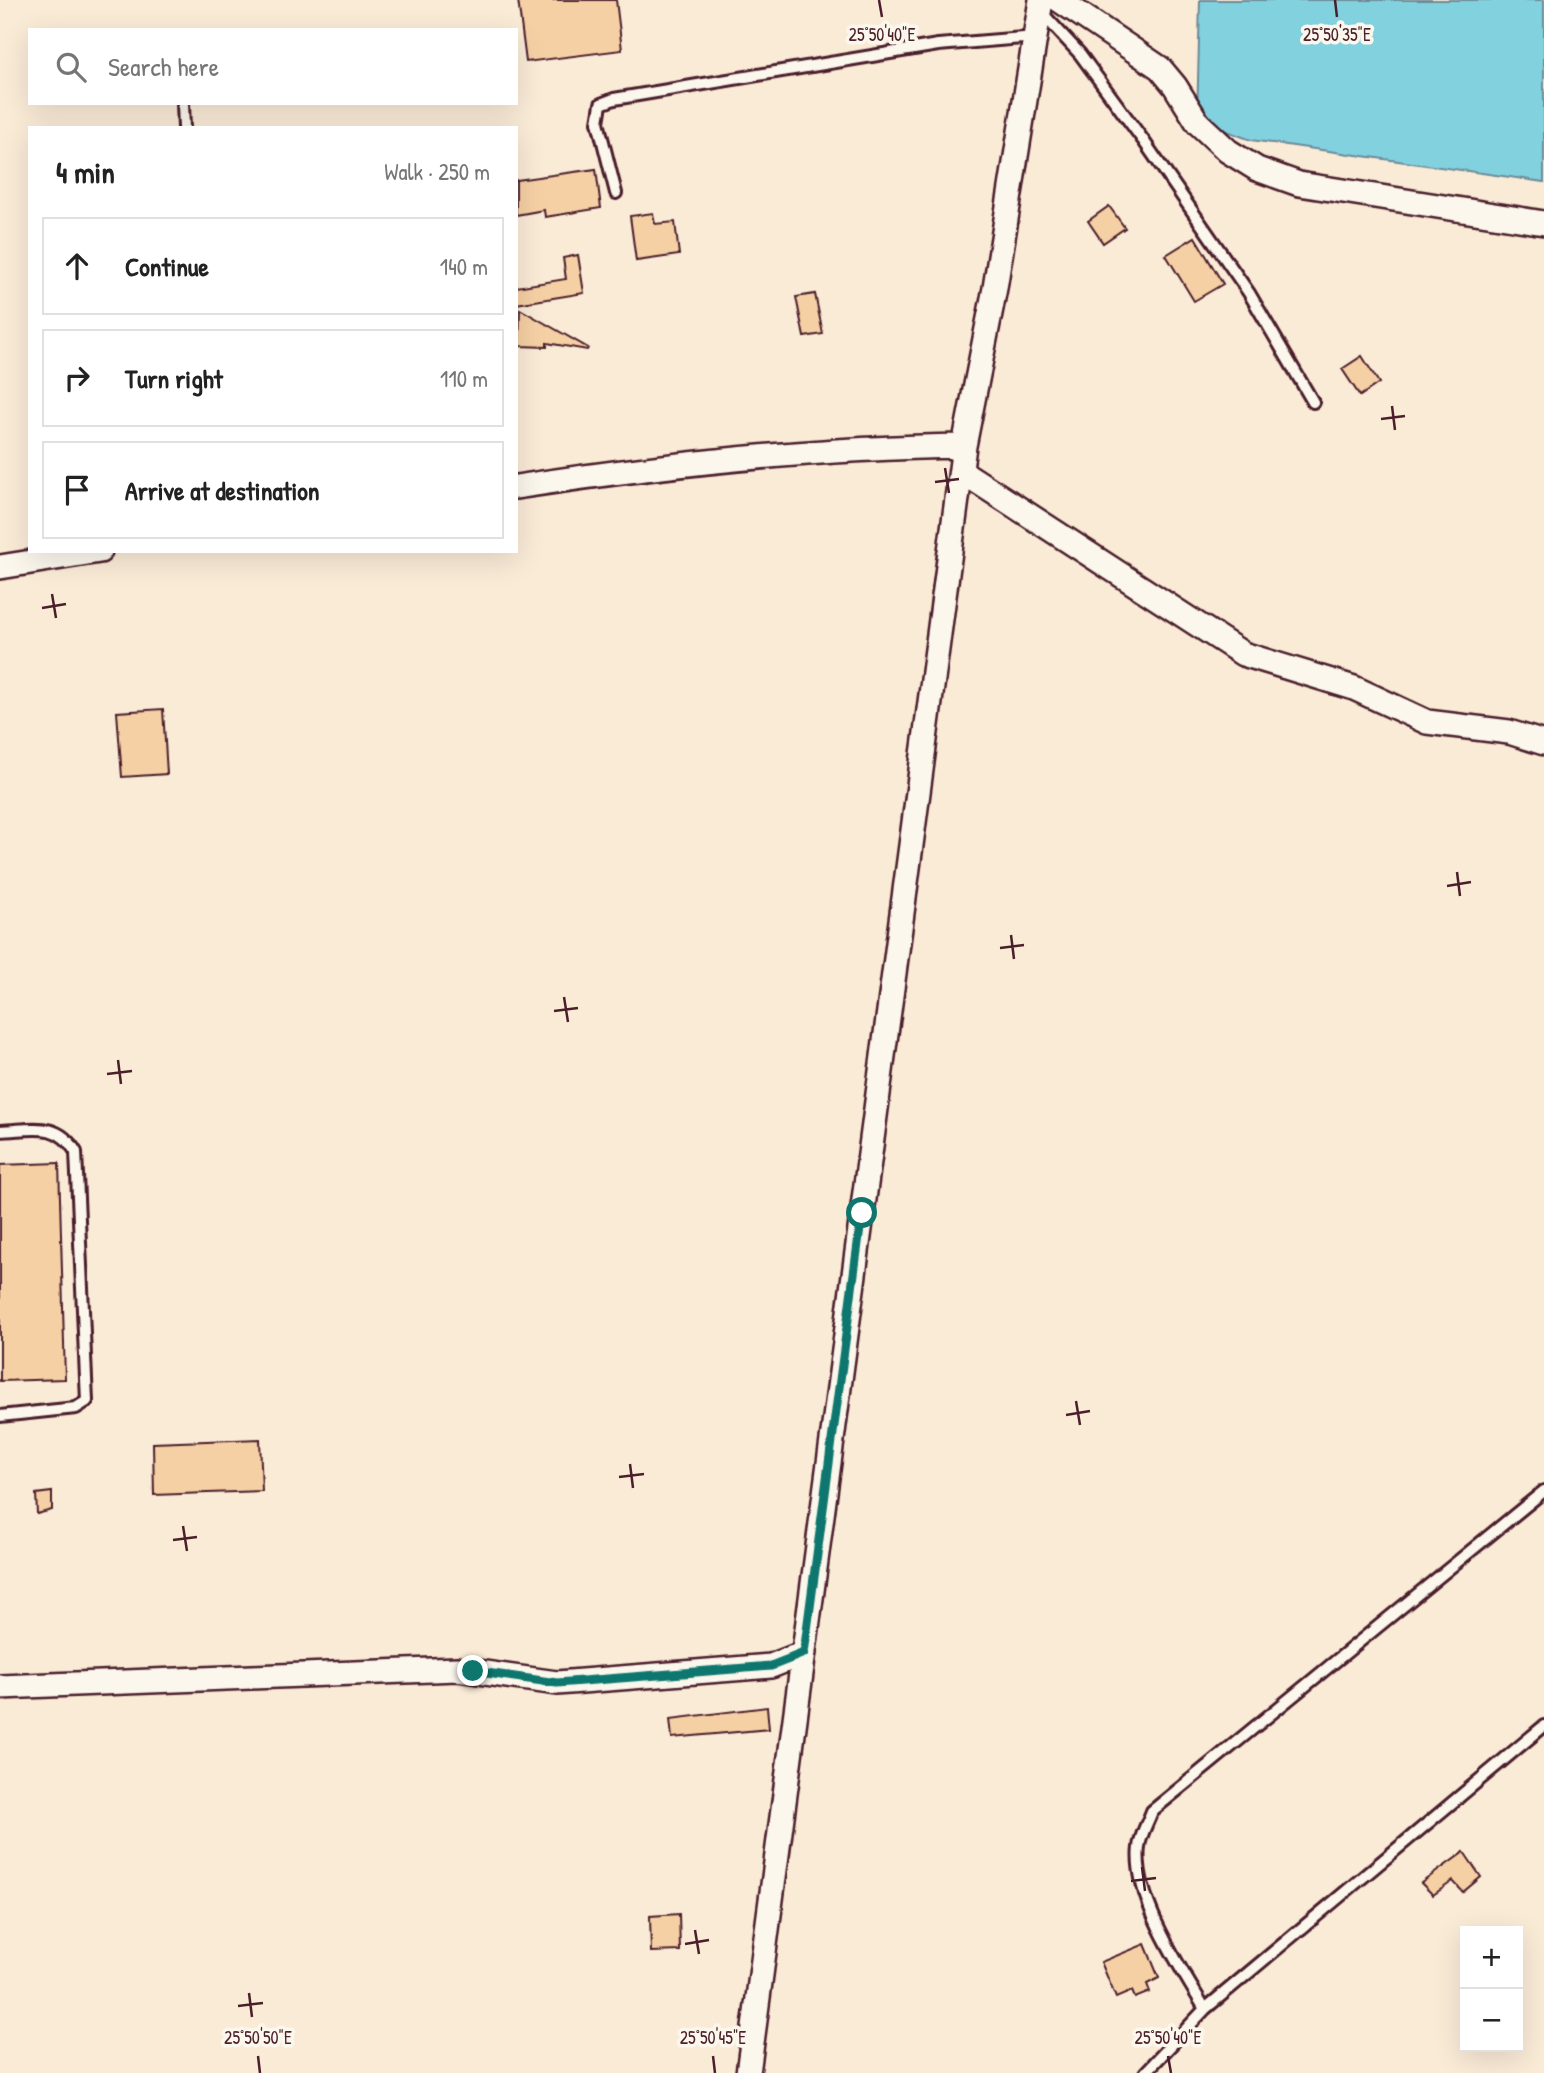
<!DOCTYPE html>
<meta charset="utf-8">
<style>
:root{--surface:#fff;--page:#f6f6f6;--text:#222;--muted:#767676;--line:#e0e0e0}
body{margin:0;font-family:"Patrick Hand",sans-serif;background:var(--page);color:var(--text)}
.controls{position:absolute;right:21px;bottom:21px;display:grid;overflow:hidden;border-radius:0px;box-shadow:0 7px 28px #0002}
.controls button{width:63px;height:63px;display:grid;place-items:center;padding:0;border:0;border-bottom:2px solid var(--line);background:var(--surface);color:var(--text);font:35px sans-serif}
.stop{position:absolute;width:21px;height:21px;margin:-16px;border:5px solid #0f766e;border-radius:50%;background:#fff}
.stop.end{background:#0f766e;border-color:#fff;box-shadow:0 2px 7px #0008}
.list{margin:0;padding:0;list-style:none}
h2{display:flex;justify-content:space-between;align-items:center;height:91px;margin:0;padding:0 28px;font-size:30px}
h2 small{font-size:23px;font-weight:400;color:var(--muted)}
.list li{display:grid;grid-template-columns:46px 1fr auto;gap:21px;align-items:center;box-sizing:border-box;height:98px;margin:0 14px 14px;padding:0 14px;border:2px solid var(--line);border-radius:0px}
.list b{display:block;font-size:26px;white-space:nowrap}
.list em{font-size:23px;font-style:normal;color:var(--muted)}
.icon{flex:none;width:38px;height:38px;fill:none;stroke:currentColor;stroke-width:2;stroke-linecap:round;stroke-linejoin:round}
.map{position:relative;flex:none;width:1544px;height:2073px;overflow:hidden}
.search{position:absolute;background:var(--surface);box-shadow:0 7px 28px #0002;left:28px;top:28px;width:490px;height:77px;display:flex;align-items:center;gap:18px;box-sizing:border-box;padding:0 24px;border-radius:0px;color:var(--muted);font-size:26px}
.panel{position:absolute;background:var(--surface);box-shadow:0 7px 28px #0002;left:28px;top:126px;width:490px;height:427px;border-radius:0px}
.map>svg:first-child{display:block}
.water{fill:#82d1df;stroke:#6c8a97;stroke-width:2}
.building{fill:#f6d0a5;stroke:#4a1f2b;stroke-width:2}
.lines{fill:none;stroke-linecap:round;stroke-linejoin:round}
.lane-casing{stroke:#4a1f2b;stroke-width:16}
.street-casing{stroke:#4a1f2b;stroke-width:28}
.lane{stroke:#fbf7ec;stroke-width:10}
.street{stroke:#fbf7ec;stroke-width:23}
.route{stroke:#0f766e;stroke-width:9}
.ticks{fill:none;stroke:#4a1f2b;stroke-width:2.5}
.ticks-label{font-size:18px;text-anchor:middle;fill:#4a1f2b;stroke:#fbf7ec;stroke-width:7;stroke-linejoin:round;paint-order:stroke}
</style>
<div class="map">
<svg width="1544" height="2073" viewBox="0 0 1544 2073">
<rect width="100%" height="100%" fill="#faebd7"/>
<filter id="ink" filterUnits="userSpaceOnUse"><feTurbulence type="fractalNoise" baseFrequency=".0143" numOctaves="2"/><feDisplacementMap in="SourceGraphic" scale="14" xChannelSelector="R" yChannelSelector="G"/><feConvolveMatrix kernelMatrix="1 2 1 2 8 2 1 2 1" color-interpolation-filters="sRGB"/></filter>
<g filter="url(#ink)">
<path class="water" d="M1200 0H1544V182L1251 140 1197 120Z"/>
<path class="building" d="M518 0H616L622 50 526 62Z
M596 169 601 208 545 217 544 210 516 215V180Z
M1109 206 1125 228 1103 243 1088 221Z
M653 213 655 224 675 222 679 255 636 261 630 216Z
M1195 237 1223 284 1194 301 1166 255Z
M578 255 584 293 516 304V287L566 279 563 258Z
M815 294 823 334 804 337 796 297Z
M520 309 588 348 587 350 547 343V347L519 346Z
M1362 356 1379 383 1360 396 1342 369Z
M163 709 167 774 122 777 117 712Z
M59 1163 65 1379 0 1381V1165Z
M260 1439 262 1491 154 1495 153 1443Z
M52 1492V1510L37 1514 36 1494Z
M767 1707 769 1729 672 1738 670 1719Z
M1464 1852 1481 1877 1463 1892 1453 1881 1433 1895 1421 1883Z
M679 1914 680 1951 651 1952 650 1916Z
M1145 1944 1159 1978 1147 1984 1150 1992 1135 1998 1132 1991 1116 1998 1101 1962Z"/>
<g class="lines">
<defs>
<path id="lane" d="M1040 11 1080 54 1143 140 1249 293 1313 402
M183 103 184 128
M616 193 598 122 601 104 614 99 938 45 1036 37
M0 1131C32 1130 57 1120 76 1152L87 1401 76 1408 0 1416
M1205 2009C1180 1967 1133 1897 1139 1847 1140 1836 1148 1822 1152 1811L1544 1491
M1145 2073 1205 2009 1544 1726"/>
<path id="street" d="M1059 0 1160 68 1175 86 1198 123 1228 151 1257 169 1299 184 1544 223
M961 471 1243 654 1354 688 1427 722 1509 732 1544 743
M516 487C665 464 814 448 964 446
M0 567 100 551
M0 1687 457 1669 557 1683 771 1666 804 1653
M748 2073 964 446 995 288 1041 0"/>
</defs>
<use href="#lane" class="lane-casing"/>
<use href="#street" class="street-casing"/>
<use href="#lane" class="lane"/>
<use href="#street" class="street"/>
</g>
</g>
<g class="lines" filter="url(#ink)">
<path class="route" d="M473 1671 557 1683 771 1666 804 1653 862 1213"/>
</g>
<path class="ticks" d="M879 0 882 17M1335 0 1337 17M1392 406 1395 430M1381 419 1405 416M945 468 949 493M935 482 959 479M52 594 56 618M42 608 66 604M1457 872 1460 896M1447 886 1471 882M1011 935 1014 959M1000 948 1024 945M564 997 568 1022M554 1011 578 1008M118 1060 121 1084M107 1074 132 1071M1076 1401 1080 1425M1066 1415 1090 1411M630 1464 633 1488M619 1477 644 1474M183 1526 187 1551M173 1540 197 1537M1142 1867 1145 1891M1131 1881 1156 1878M695 1930 699 1954M685 1944 709 1940M249 1993 252 2017M238 2006 263 2003M258 2056 260 2073M713 2056 715 2073M1168 2056 1171 2073"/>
<g class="ticks-label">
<text x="882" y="41">25°50'40"E</text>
<text x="1337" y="41">25°50'35"E</text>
<text x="258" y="2044">25°50'50"E</text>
<text x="713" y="2044">25°50'45"E</text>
<text x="1168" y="2044">25°50'40"E</text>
</g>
</svg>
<div class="controls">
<button>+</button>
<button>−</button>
</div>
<div class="stop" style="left:862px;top:1213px"></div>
<div class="stop end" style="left:473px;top:1671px"></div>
<div class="search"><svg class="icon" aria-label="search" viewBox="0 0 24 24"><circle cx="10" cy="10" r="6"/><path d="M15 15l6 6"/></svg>Search here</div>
<section class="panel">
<h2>4 min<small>Walk · 250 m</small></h2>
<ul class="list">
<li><svg class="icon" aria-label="ahead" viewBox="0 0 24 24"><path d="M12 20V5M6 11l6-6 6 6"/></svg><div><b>Continue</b></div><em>140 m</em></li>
<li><svg class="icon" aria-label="right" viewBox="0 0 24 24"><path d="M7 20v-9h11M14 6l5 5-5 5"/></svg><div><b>Turn right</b></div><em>110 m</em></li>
<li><svg class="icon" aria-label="arrive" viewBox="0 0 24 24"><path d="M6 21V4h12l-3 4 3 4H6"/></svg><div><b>Arrive at destination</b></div></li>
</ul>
</section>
</div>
